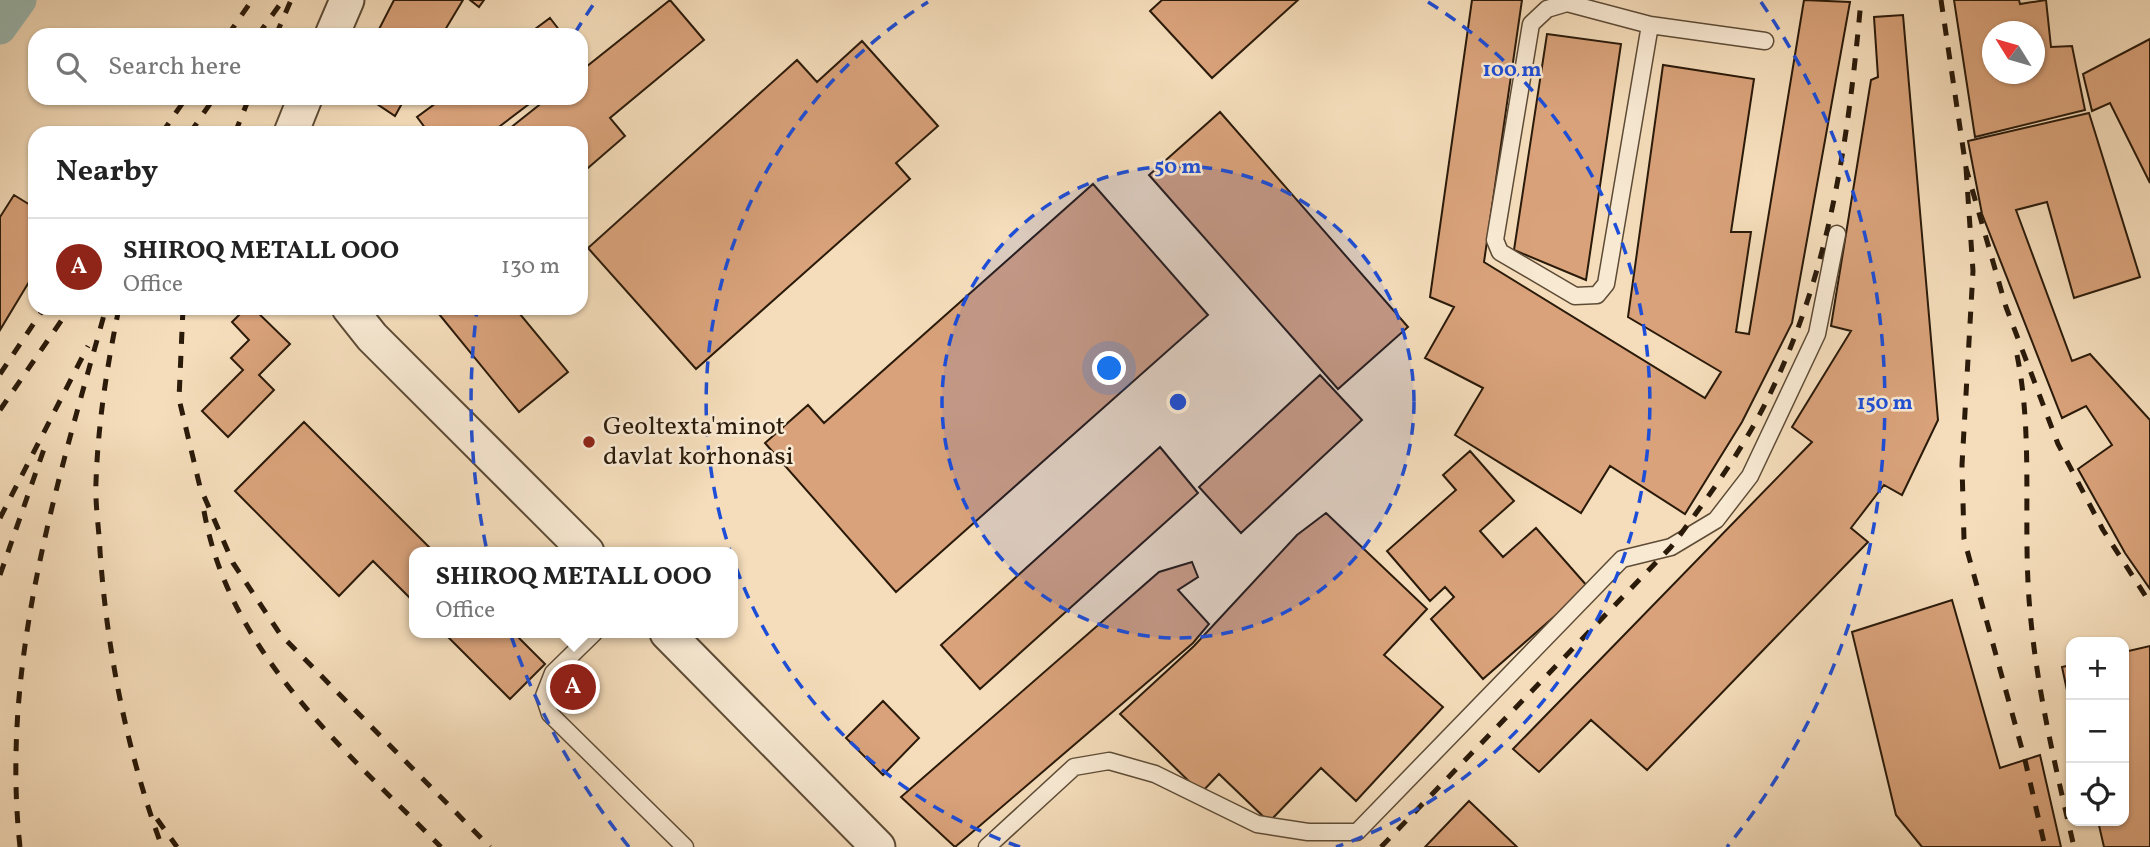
<!DOCTYPE html>
<meta charset="utf-8">
<style>
:root{--surface:#fff;--page:#f6f6f6;--text:#222;--muted:#767676;--line:#e0e0e0;--accent:#8f2418}
body{margin:0;font-family:Vollkorn,serif;background:var(--page);color:var(--text)}
.controls{position:absolute;right:21px;bottom:21px;display:grid;overflow:hidden;border-radius:14px;box-shadow:0 2px 5px #0004}
.controls button{width:63px;height:63px;display:grid;place-items:center;padding:0;border:0;border-bottom:2px solid var(--line);background:var(--surface);color:var(--text);font:35px sans-serif}
.compass{position:absolute;left:1982px;top:21px;width:63px;height:63px;border-radius:50%;background:var(--surface);box-shadow:0 2px 5px #0004;rotate:307deg}
.you{position:absolute;left:1110px;top:369px;width:24px;height:24px;margin:-18px;border:5px solid #fff;border-radius:50%;background:#1a73e8;box-shadow:0 0 0 10px #1a73e833}
.badge{display:grid;place-items:center;width:46px;height:46px;border-radius:50%;background:var(--accent);color:#fff;font-size:23px;font-weight:700}
.pin{position:absolute;translate:-50% -50%;border:4px solid #fff;box-shadow:0 2px 7px #0006}
.popup{position:absolute;left:409px;top:547px;width:329px;height:91px;box-sizing:border-box;display:grid;place-content:center;border-radius:14px;background:var(--surface);filter:drop-shadow(0 2px 5px #0005);font-size:23px;white-space:nowrap;color:var(--muted)}
.popup b{font-size:26px;color:var(--text)}
.popup::after{content:'';position:absolute;left:50%;top:100%;margin-left:-14px;border:14px solid transparent;border-top-color:var(--surface)}
.list{margin:0;padding:0;list-style:none}
h2{display:flex;justify-content:space-between;align-items:center;height:91px;margin:0;padding:0 28px;font-size:30px}
h2 small{font-size:23px;font-weight:400;color:var(--muted)}
.list li{display:grid;grid-template-columns:46px 1fr auto;gap:21px;align-items:center;box-sizing:border-box;height:98px;padding:0 28px;border-top:2px solid var(--line)}
.list b{display:block;font-size:26px;white-space:nowrap}
.list p{margin:0;font-size:23px;white-space:nowrap;color:var(--muted)}
.list em{font-size:23px;font-style:normal;color:var(--muted)}
.icon{flex:none;width:38px;height:38px;fill:none;stroke:currentColor;stroke-width:2;stroke-linecap:round;stroke-linejoin:round}
.map{position:relative;flex:none;width:2150px;height:847px;overflow:hidden}
.search{position:absolute;background:var(--surface);box-shadow:0 2px 5px #0004;left:28px;top:28px;width:560px;height:77px;display:flex;align-items:center;gap:18px;box-sizing:border-box;padding:0 24px;border-radius:21px;color:var(--muted);font-size:26px}
.panel{position:absolute;background:var(--surface);box-shadow:0 2px 5px #0004;left:28px;top:126px;width:560px;height:189px;border-radius:21px}
.map>svg:first-child{display:block}
.lines{fill:none;stroke-linecap:round;stroke-linejoin:round}
.canal{stroke:#9cbbb3;stroke-width:33}
.building{fill:#d9a27a;stroke:#2a1a0a;stroke-width:2;fill-rule:evenodd}
.service-casing{stroke:#5d4b36;stroke-width:19}
.minor-casing{stroke:#5d4b36;stroke-width:37}
.service{stroke:#f8e9d3;stroke-width:16}
.minor{stroke:#f8e9d3;stroke-width:33}
.rail{stroke:#2a1a0a;stroke-width:5;stroke-dasharray:12 12;stroke-linecap:butt}
.ring{fill:none;stroke:#1d4ed8;stroke-width:3.5;stroke-dasharray:12 9}
.poi-dot{fill:#8f2418;stroke:#f8e9d3;stroke-width:2.5}
.labels{text-anchor:middle;dominant-baseline:central;stroke-width:5;stroke-linejoin:round;paint-order:stroke}
.poi-label{font-size:26px;fill:#2a1a0a;stroke:#f8e9d3;text-anchor:start}
.centre{fill:#1d4ed8;stroke:#f8e9d3;stroke-width:3.5}
.ring-label{font-size:21px;text-anchor:middle;font-weight:bold;fill:#1d4ed8;stroke:#f8e9d3;stroke-width:5;stroke-linejoin:round;paint-order:stroke}
</style>
<div class="map">
<svg width="2150" height="847" viewBox="0 0 2150 847">
<rect width="100%" height="100%" fill="#f5ddbb"/>
<filter id="stains"><feTurbulence type="fractalNoise" baseFrequency=".00286" numOctaves="4"/><feColorMatrix values="0 0 0 0 .2 0 0 0 0 .09 0 0 0 0 .02 0 0 0 .5 -.17"/></filter>
<radialGradient id="worn" r=".72"><stop offset=".6" stop-color="#630" stop-opacity="0"/><stop offset="1" stop-color="#630" stop-opacity=".3"/></radialGradient>
<g class="lines">
<path class="canal" d="M0 28 20 0"/>
</g>
<path class="building" d="M394 0H463L442 35H376Z
M470 0H484L479 7Z
M670 0 704 40 610 118 625 136 581 174V133H504L548 98H581V71Z
M1162 0H1298L1212 78 1150 11Z
M1472 0H1522L1484 262 1705 398 1721 372 1628 317 1663 65 1754 79 1731 232H1751L1736 332 1749 334 1804 0 1850 2 1792 323 1742 422 1685 514 1610 466 1581 513 1455 435 1483 388 1425 358 1454 307 1430 297Z
M1954 0H2019L2020 4 2046 0 2051 47 2072 46 2085 110 1975 137ZM1993 32H2035V74H1993Z
M1903 15 1938 420 1902 495 1884 485 1851 528 1868 542 1647 770 1591 720 1539 772 1513 749 1812 442 1792 427 1851 331 1831 326 1871 80 1878 77 1874 17Z
M550 18 563 35H527Z
M1547 34 1621 44 1586 280 1514 250Z
M2150 39V183L2110 103 2092 111 2083 74Z
M862 41 938 126 896 163 910 179 696 369 588 248 797 60 817 82Z
M368 98H405L395 116Z
M443 98H537L491 133H429L417 117Z
M1220 112 1408 327 1338 389 1149 175Z
M2089 113 2140 277 2074 298 2047 202 2016 210 2072 361 2090 354 2150 420V589L2125 553 2078 469 2112 445 2086 406 2062 418 1982 214 1968 141Z
M1093 184 1208 315 896 592 765 443 808 405 824 423Z
M14 195 35 208V272L0 330V217Z
M246 308H253L290 344 259 375 274 390 228 437 202 411 243 370 231 358 249 340 232 322Z
M434 308H515L568 372 519 412Z
M1320 375 1362 420 1241 533 1199 487Z
M304 422 434 552H414V602L373 561 339 596 235 491Z
M1160 447 1198 493 980 689 941 645Z
M1470 451 1514 501 1480 531 1503 557 1536 528 1588 587 1483 679 1431 619 1454 597 1445 587 1430 601 1387 551 1456 490 1443 475Z
M1326 513 1427 609 1384 655 1443 707 1356 801 1321 768 1269 822 1219 774 1201 793 1120 714 1194 646 1297 535Z
M1192 562 1198 577 1178 590 1209 624 1193 643 955 847 901 797 1159 572Z
M1952 600 2000 768 2040 755 2061 847H1922L1896 815 1852 632Z
M444 633H514L545 664 510 699Z
M2150 646V847H2104L2098 821H2124V652Z
M2071 665V709L2062 667Z
M883 701 919 738 883 775 846 738Z
M1469 801 1517 847H1425Z"/>
<g class="lines">
<defs>
<path id="service" d="M1567 0V3L1650 25 1765 41
M1567 3 1547 9 1531 24 1495 240 1500 252 1575 296 1597 295 1606 284 1650 25
M594 633 553 673 544 696 550 714 685 847
M987 847 1074 767 1109 761 1155 774 1257 824 1308 832H1357L1622 559 1671 547 1716 520 1750 476 1817 334 1837 234"/>
<path id="minor" d="M332 35 347 0
M291 133 305 98
M349 308 372 337 587 552
M667 633 878 847"/>
</defs>
<use href="#service" class="service-casing"/>
<use href="#minor" class="minor-casing"/>
<use href="#service" class="service"/>
<use href="#minor" class="minor"/>
<path class="rail" d="M1941 0 1966 168 2006 307 2058 444 2103 530 2150 603
M228 35 252 0
M258 35 283 0
M276 35 291 0
M162 133 186 98
M190 133 214 98
M235 133 249 98
M1966 168 1973 271 1962 465 1964 539 2025 760 2045 847
M119 308C107 366 98 423 96 482 95 505 99 528 100 551 107 652 127 752 162 847
M183 308 179 399 200 487 233 563 280 634 490 847
M2017 355C2034 438 2022 526 2030 611 2037 691 2056 769 2074 847
M0 374 44 308
M0 410 70 308
M204 511C229 653 345 750 441 847
M0 518 88 346
M0 575 44 449
M157 819 177 847
M20 847C0 665 56 488 104 315
M1381 847 1671 547C1704 503 1737 458 1762 410 1829 280 1848 144 1861 0"/>
</g>
<circle cx="1178" cy="402" r="236" fill="#1d4ed8" fill-opacity=".12"/>
<g class="ring">
<circle cx="1178" cy="402" r="236"/>
<path d="M1020 847A472 472 0 0 1 928 2M1428 2A472 472 0 0 1 1336 847"/>
<path d="M629 847A707 707 0 0 1 477 310M575 33A707 707 0 0 1 595 2M1761 2A707 707 0 0 1 1727 847"/>
</g>
<circle class="poi-dot" cx="589" cy="442" r="7"/>
<g class="labels">
<g class="poi-label">
<text x="603" y="427">Geoltexta'minot<tspan x="603" dy="30">davlat korhonasi</tspan></text>
</g>
</g>
<circle cx="1178" cy="402" r="10" class="centre"/>
<g class="ring-label">
<text x="1512" y="76">100 m</text>
<text x="1178" y="173">50 m</text>
<text x="1885" y="409">150 m</text>
</g>
<rect width="100%" height="100%" filter="url(#stains)"/>
<rect width="100%" height="100%" fill="url(#worn)"/>
</svg>
<div class="controls">
<button>+</button>
<button>−</button>
<button><svg class="icon" aria-label="locate" viewBox="0 0 24 24"><circle cx="12" cy="12" r="6"/><path d="M12 2v4M12 18v4M2 12h4M18 12h4"/></svg></button>
</div>
<svg class="compass" viewBox="-18 -18 36 36"><path d="M0-13l5 13h-10z" fill="#e53935"/><path d="M0 13l5-13h-10z" fill="#767676"/></svg>
<div class="you"></div>
<div class="pin badge" style="left:573px;top:687px">A</div>
<div class="popup"><b>SHIROQ METALL ООО</b>Office</div>
<div class="search"><svg class="icon" aria-label="search" viewBox="0 0 24 24"><circle cx="10" cy="10" r="6"/><path d="M15 15l6 6"/></svg>Search here</div>
<section class="panel">
<h2>Nearby<small></small></h2>
<ul class="list">
<li><span class="badge">A</span><div><b>SHIROQ METALL ООО</b><p>Office</p></div><em>130 m</em></li>
</ul>
</section>
</div>
